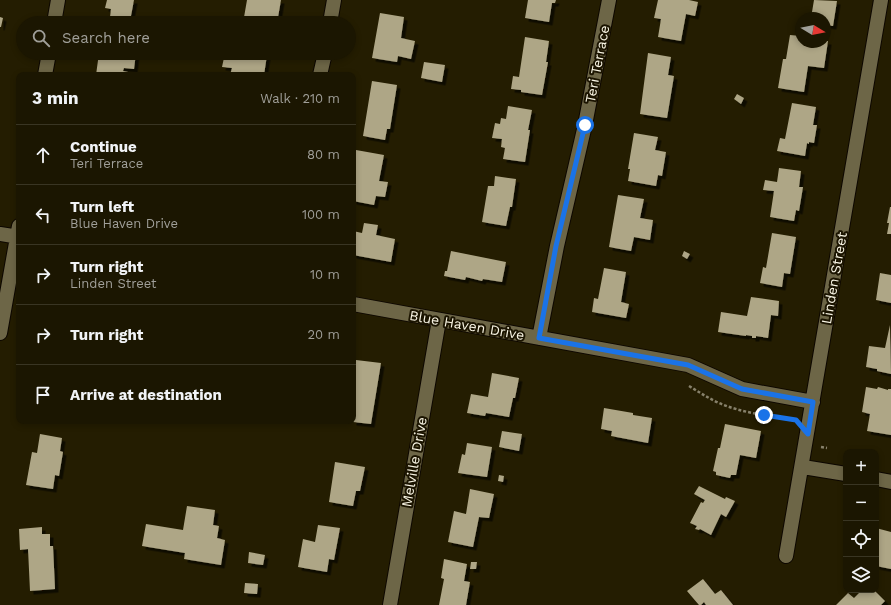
<!DOCTYPE html>
<meta charset="utf-8">
<style>
:root{--surface:#1b1601;--page:#282310;--text:#f1f3f6;--muted:#a09f99;--line:#393523}
body{margin:0;font-family:"Work Sans",sans-serif;background:var(--page);color:var(--text)}
.controls{position:absolute;right:12px;bottom:12px;display:grid;overflow:hidden;border-radius:8px;box-shadow:0 2px 6px #0003}
.controls button{width:36px;height:36px;display:grid;place-items:center;padding:0;border:0;border-bottom:1px solid var(--line);background:var(--surface);color:var(--text);font:20px sans-serif}
.compass{position:absolute;left:795px;top:12px;width:36px;height:36px;border-radius:50%;background:var(--surface);box-shadow:0 2px 6px #0003;rotate:100deg}
.stop{position:absolute;width:12px;height:12px;margin:-9px;border:3px solid #1a73e8;border-radius:50%;background:#fff}
.stop.end{background:#1a73e8;border-color:#fff;box-shadow:0 1px 4px #0008}
.list{margin:0;padding:0;list-style:none}
h2{display:flex;justify-content:space-between;align-items:center;height:52px;margin:0;padding:0 16px;font-size:17px}
h2 small{font-size:13px;font-weight:400;color:var(--muted)}
.list li{display:grid;grid-template-columns:26px 1fr auto;gap:12px;align-items:center;box-sizing:border-box;height:60px;padding:0 16px;border-top:1px solid var(--line)}
.list b{display:block;font-size:15px;white-space:nowrap}
.list p{margin:0;font-size:13px;white-space:nowrap;color:var(--muted)}
.list em{font-size:13px;font-style:normal;color:var(--muted)}
.icon{flex:none;width:22px;height:22px;fill:none;stroke:currentColor;stroke-width:2;stroke-linecap:round;stroke-linejoin:round}
.map{position:relative;flex:none;width:891px;height:605px;overflow:hidden}
.search{position:absolute;background:var(--surface);box-shadow:0 2px 6px #0003;left:16px;top:16px;width:340px;height:44px;display:flex;align-items:center;gap:10px;box-sizing:border-box;padding:0 14px;border-radius:22px;color:var(--muted);font-size:15px}
.panel{position:absolute;background:var(--surface);box-shadow:0 2px 6px #0003;left:16px;top:72px;width:340px;height:352px;border-radius:8px}
.map>svg:first-child{display:block}
.building{fill:#aea686;filter:url(#shadow)}
.lines{fill:none;stroke-linecap:round;stroke-linejoin:round}
.street-casing{stroke:#0d0700;stroke-width:16}
.path{stroke:#87816b;stroke-width:2.5;stroke-dasharray:3 2;stroke-linecap:butt}
.street{stroke:#6d6647;stroke-width:14}
.route{stroke:#1a73e8;stroke-width:5}
.labels{text-anchor:middle;dominant-baseline:central;stroke-width:4;stroke-linejoin:round;paint-order:stroke}
.street-label{font-size:14px;fill:#f9f5e4;stroke:#1b1400}
</style>
<div class="map">
<svg width="891" height="605" viewBox="0 0 891 605">
<defs>
<filter id="shadow"><feDropShadow dx="3.5" dy="3.5" stdDeviation="0" flood-color="#0009"/></filter>
</defs>
<rect width="100%" height="100%" fill="#241d01"/>
<path class="building" d="M107 0H134L130 21 110 17 111 9 105 8Z
M247 0H281L277 23H243Z
M528 0H556L555 3H552L549 22 525 18Z
M658 0H689L698 2 695 16 686 14 681 41 658 37 661 19 654 18Z
M814 0 837 1 833 26 825 25V18H811Z
M380 13 404 17 401 38 415 41 411 59 398 56 397 62 372 58Z
M0 17 3 18 1 27H0Z
M790 35 801 36V42L828 41 824 68 808 66 804 92 778 88 783 59H786Z
M525 37 549 41 546 62H548L542 95 521 92V90L511 89 513 76 519 77Z
M99 53H136L134 69 124 68 123 71 133 73 132 75H96Z
M225 53H254L267 55 264 75H230L232 68 222 67Z
M648 53 671 57 668 75 674 76 667 118 640 114Z
M424 62 445 65 442 82 421 78Z
M372 81 397 85 390 129H387L385 140 363 136Z
M737 94 744 98 741 104 734 99Z
M792 103 816 107 813 125H817L814 143 809 142V144L807 143 805 156 777 151 780 138 785 139Z
M508 106 532 110 528 130H530L525 162 503 159 505 148 501 147 502 139 492 138 495 123 500 124 501 118 506 119Z
M634 133 658 137 655 150 666 152 662 176 658 175 656 186 628 181 630 169H628Z
M356 150 384 155 379 181 388 182 385 197 376 196 374 205 353 201V165Z
M779 168 801 171 799 187H803L799 211 796 210 794 221 770 217 774 191 763 190 765 180 777 182Z
M495 176 516 179 512 207H510L506 226 482 222 488 186H494Z
M618 195 644 199 640 218 653 220 650 240 634 237 631 251 609 247Z
M890 207H891V234H887L889 223H887Z
M364 223 378 225 376 235 395 239 391 262 353 255V231L362 233Z
M772 233 796 237 790 274 784 273 782 287 760 283 763 267 766 268Z
M451 251 506 262 502 282 483 279 482 281 466 277 465 280 444 276 445 271H447Z
M684 251 690 254 687 259 682 256Z
M604 268 626 272 621 302 629 304 626 318 592 312 594 298 598 299Z
M880 273 891 275V303L876 300Z
M751 297 779 301 778 316 771 315 768 338 756 336V338H752V336L746 335V336L718 332 721 312 747 316Z
M890 325 891 374 877 371V369L866 367 869 346 885 348Z
M356 360 381 363 371 424 353 422V381Z
M492 373 519 378 515 398H513L509 417 486 413 485 416 467 413 471 394 488 397Z
M866 387 877 389 878 387 888 390V389H891V435L867 431 870 414 862 412Z
M604 408 633 413V415L652 418 648 443 611 436 612 431 601 429Z
M725 424 761 431 756 458 740 455 736 475H731L730 478 716 475V472L713 471 718 448H720Z
M502 431 522 434 519 451 499 447Z
M40 434 62 438 60 451 63 452 59 476 55 475 53 489 26 485 32 452 37 453Z
M467 443 492 447 487 477 458 473 462 454 465 455Z
M335 462 365 467 360 491H356L353 506 329 502Z
M499 475 504 476 503 482 498 481Z
M699 486 725 499 726 497 735 501 726 517 721 514 711 535 700 529 699 530 695 529 697 526 690 523 701 502 703 503 705 500 694 494Z
M470 489 494 494 489 518 479 517 473 547 448 542 454 511 466 514Z
M187 506 215 510 213 525 219 526 217 538 225 540 221 565 184 559 185 553 142 546 146 524 183 530Z
M318 525 340 528 334 560 329 559 327 572 298 567 303 539 315 542Z
M42 527V534H50V546H53L55 589 30 591 28 549 20 550 19 529Z
M876 528 891 532V569L876 566 878 556 876 555 878 545H876Z
M249 552 265 555 263 565 248 563Z
M444 559 467 564 464 581 470 582 466 605H439L444 579 441 578Z
M471 562H477L476 569H470Z
M703 579 715 594 721 590 733 605H706L704 602 701 605H699L687 591Z
M245 583 258 584 257 594 244 593Z
M862 590H874L885 601 881 605H836L848 593 854 598Z"/>
<g class="lines">
<defs>
<path id="street" d="M54 23 58 0
M330 23 334 0
M45 75 49 53
M320 75 325 53
M0 234 19 237
M353 304 688 365 742 389 813 402
M0 333 19 226
M539 338 557 246 585 125 609 0
M803 467 846 474
M876 479 891 482
M786 556 881 0
M390 605 439 320"/>
</defs>
<use href="#street" class="street-casing"/>
<path class="path" d="M689 386C699 392 708 398 719 403 742 413 770 416 794 420
M821 447 827 448"/>
<use href="#street" class="street"/>
</g>
<g class="lines">
<path class="route" d="M585 125 556 246 539 338 688 365 742 389 813 402 808 434 796 420 764 415"/>
</g>
<g class="labels">
<g class="street-label">
<text transform="translate(597 64) rotate(-79)">Teri Terrace</text>
<text transform="translate(834 278) rotate(-80)">Linden Street</text>
<text transform="translate(467 325) rotate(10)">Blue Haven Drive</text>
<text transform="translate(414 462) rotate(-80)">Melville Drive</text>
</g>
</g>
</svg>
<div class="controls">
<button>+</button>
<button>−</button>
<button><svg class="icon" aria-label="locate" viewBox="0 0 24 24"><circle cx="12" cy="12" r="6"/><path d="M12 2v4M12 18v4M2 12h4M18 12h4"/></svg></button>
<button><svg class="icon" aria-label="layers" viewBox="0 0 24 24"><path d="M12 4l9 5-9 5-9-5zM3 14l9 5 9-5"/></svg></button>
</div>
<svg class="compass" viewBox="-18 -18 36 36"><path d="M0-13l5 13h-10z" fill="#e53935"/><path d="M0 13l5-13h-10z" fill="#a09f99"/></svg>
<div class="stop" style="left:585px;top:125px"></div>
<div class="stop end" style="left:764px;top:415px"></div>
<div class="search"><svg class="icon" aria-label="search" viewBox="0 0 24 24"><circle cx="10" cy="10" r="6"/><path d="M15 15l6 6"/></svg>Search here</div>
<section class="panel">
<h2>3 min<small>Walk · 210 m</small></h2>
<ul class="list">
<li><svg class="icon" aria-label="ahead" viewBox="0 0 24 24"><path d="M12 20V5M6 11l6-6 6 6"/></svg><div><b>Continue</b><p>Teri Terrace</p></div><em>80 m</em></li>
<li><svg class="icon" aria-label="left" viewBox="0 0 24 24"><path d="M17 20v-9H6M10 6l-5 5 5 5"/></svg><div><b>Turn left</b><p>Blue Haven Drive</p></div><em>100 m</em></li>
<li><svg class="icon" aria-label="right" viewBox="0 0 24 24"><path d="M7 20v-9h11M14 6l5 5-5 5"/></svg><div><b>Turn right</b><p>Linden Street</p></div><em>10 m</em></li>
<li><svg class="icon" aria-label="right" viewBox="0 0 24 24"><path d="M7 20v-9h11M14 6l5 5-5 5"/></svg><div><b>Turn right</b></div><em>20 m</em></li>
<li><svg class="icon" aria-label="arrive" viewBox="0 0 24 24"><path d="M6 21V4h12l-3 4 3 4H6"/></svg><div><b>Arrive at destination</b></div></li>
</ul>
</section>
</div>
